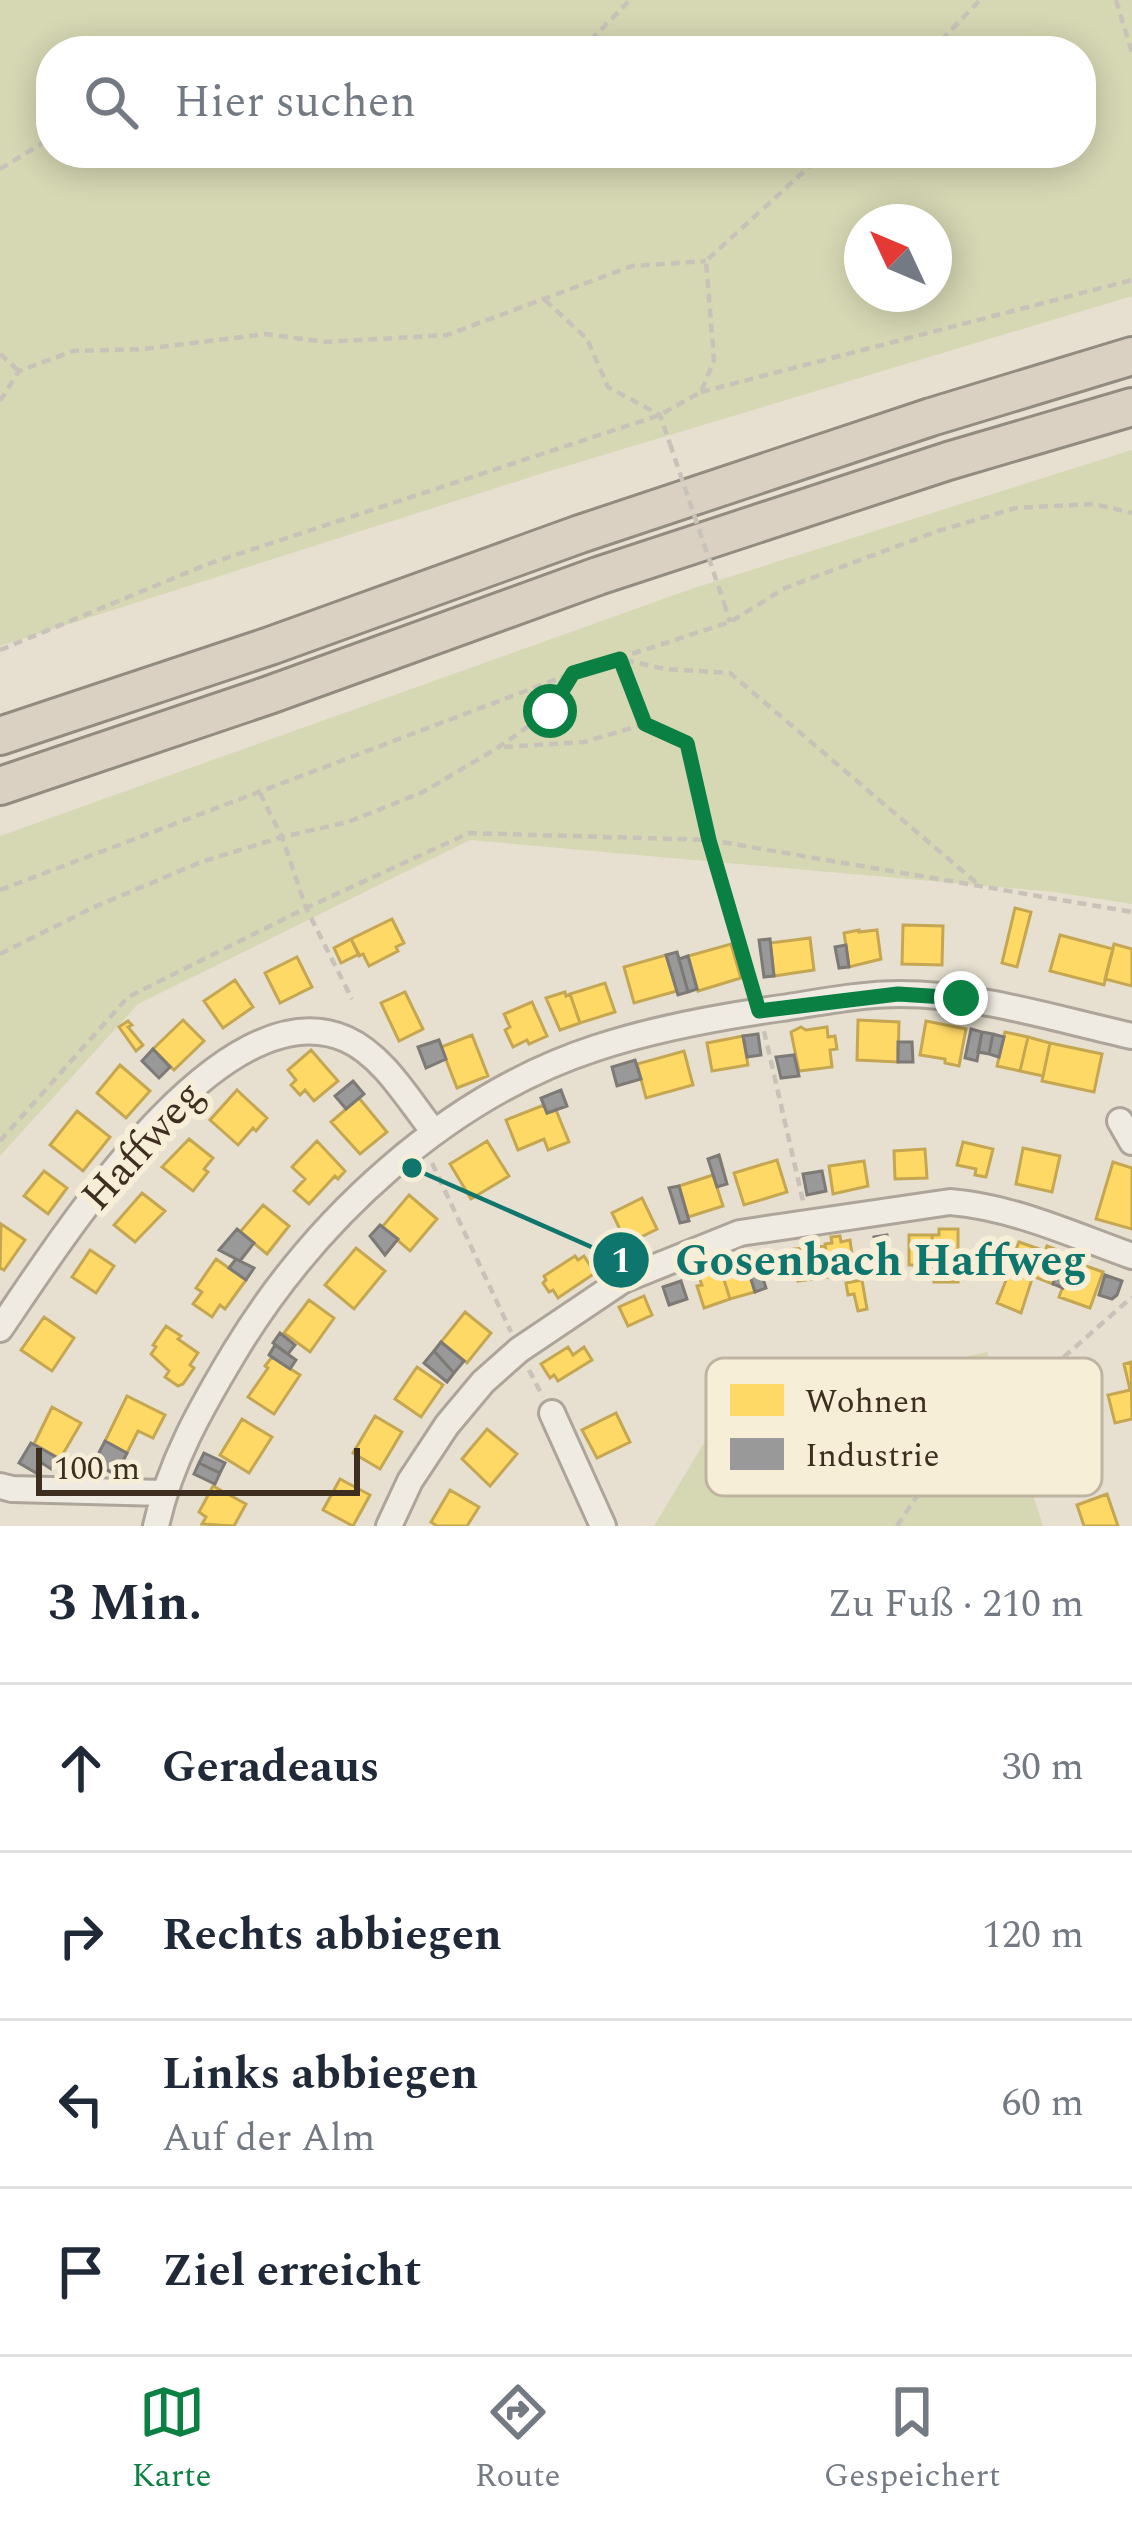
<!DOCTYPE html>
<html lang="de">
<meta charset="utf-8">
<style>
:root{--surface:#fff;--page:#f2f2f3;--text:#1f2937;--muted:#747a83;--line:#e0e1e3;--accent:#0b8043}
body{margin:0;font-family:Spectral,serif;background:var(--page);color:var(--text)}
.compass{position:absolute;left:844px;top:204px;width:108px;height:108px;border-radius:50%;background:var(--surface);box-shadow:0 6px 30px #0003;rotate:314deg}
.scale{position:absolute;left:36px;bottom:30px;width:324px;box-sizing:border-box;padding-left:12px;border:6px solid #3d2e20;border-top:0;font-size:33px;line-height:42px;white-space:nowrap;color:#3d2e20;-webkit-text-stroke:9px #f7eed8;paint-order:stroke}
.stop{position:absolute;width:36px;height:36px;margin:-27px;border:9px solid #0b8043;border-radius:50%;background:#fff}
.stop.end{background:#0b8043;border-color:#fff;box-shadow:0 3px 12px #0008}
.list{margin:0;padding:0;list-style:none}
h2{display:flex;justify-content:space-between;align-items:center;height:156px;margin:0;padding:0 48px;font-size:51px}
h2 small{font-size:39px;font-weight:400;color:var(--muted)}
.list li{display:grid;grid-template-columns:78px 1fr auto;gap:36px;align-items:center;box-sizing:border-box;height:168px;padding:0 48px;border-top:3px solid var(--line)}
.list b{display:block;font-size:45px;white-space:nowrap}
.list p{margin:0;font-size:39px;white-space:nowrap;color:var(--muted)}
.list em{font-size:39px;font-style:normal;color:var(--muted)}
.icon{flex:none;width:66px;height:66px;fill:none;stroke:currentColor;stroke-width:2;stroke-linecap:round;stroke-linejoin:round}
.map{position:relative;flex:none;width:1132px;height:1526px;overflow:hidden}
.search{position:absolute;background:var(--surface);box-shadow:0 6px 30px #0003;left:36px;right:36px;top:36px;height:132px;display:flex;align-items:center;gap:30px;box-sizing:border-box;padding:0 42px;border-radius:48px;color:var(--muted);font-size:45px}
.sheet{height:828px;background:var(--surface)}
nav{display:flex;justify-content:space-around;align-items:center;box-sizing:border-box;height:168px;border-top:3px solid var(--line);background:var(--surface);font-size:33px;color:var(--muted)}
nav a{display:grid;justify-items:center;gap:6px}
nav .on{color:var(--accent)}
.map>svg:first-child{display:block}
.green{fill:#d6d7b3;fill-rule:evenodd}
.homes{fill:#ffd966;stroke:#c5a651;stroke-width:3}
.industry{fill:#999;stroke:#7d7975;stroke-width:3}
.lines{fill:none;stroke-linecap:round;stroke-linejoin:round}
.minor-casing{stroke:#ada599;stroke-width:30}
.highway-casing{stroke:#928b80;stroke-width:42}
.path{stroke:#c8c2b9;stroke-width:4.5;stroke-dasharray:9 6;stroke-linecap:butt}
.minor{stroke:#efebe3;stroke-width:24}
.highway{stroke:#dad1c2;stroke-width:36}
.path-bridge{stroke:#c8c2b9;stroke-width:4.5;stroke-dasharray:9 6;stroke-linecap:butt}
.route{stroke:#0b8043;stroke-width:15}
.labels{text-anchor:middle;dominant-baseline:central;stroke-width:12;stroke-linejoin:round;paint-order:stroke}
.street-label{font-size:42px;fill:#3d2e20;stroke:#f7eed8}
.key{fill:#f7eed8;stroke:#bfb4a1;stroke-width:3}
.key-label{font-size:33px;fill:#3d2e20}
.leader{fill:none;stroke:#0f766e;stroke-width:4.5}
.callout-dot{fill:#0f766e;stroke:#f7eed8;stroke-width:4.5}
.mark-label{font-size:36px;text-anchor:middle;font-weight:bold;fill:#fff}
.callout-label{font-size:45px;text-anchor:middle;font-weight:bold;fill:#0f766e;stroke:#f7eed8;stroke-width:12;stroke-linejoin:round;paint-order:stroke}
</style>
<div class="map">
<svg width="1132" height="1526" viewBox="0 0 1132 1526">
<rect width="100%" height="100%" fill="#e7e0d1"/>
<path class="green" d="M0 0H1132V296L540 474 0 646ZM1081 51V153H51V51ZM862 222H934V294H862Z
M1132 450V904L1055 892 470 840 138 1004 0 1156V836L691 589Z
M987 1352 1043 1526H654L722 1413Z"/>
<path class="homes" d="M1015 908 1031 912 1017 967 1002 963Z
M392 919 404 943 396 947 398 951 369 966 363 954 359 956 351 939Z
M903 925 943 926 942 965 902 964Z
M859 930V932L877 930 881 959 849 967 844 933Z
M1060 935 1113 949 1104 985 1050 971Z
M810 938 814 970 774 976 770 943Z
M351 939 359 954 341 963 334 948Z
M731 944 741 978 698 991 688 956Z
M1114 944 1132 949V986L1105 979Z
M666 955 677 991 634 1003 624 967Z
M297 957 312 987 280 1003 265 973Z
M235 980 253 1007 223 1028 204 1001Z
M605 983 615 1012 580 1023 570 994Z
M405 992 423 1029 399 1041 381 1003Z
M565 992 566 996 570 994 580 1023 560 1030 546 998Z
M532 1002 547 1036 529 1044 527 1040 513 1047 505 1030 510 1027 504 1014Z
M183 1020 204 1041 174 1070 153 1049Z
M858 1020 899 1022 898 1062 857 1060Z
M128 1021 132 1025 128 1027 143 1045 136 1051 119 1027Z
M926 1021 966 1029 959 1066 945 1063V1059L920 1055Z
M801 1027 806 1030 827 1027 828 1037 835 1036 837 1049 830 1050 832 1067 799 1071 791 1032Z
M1005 1032 1028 1037 1020 1071 997 1066Z
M472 1035 488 1076 457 1088 441 1047Z
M743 1036 748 1065 712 1071 707 1043Z
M1028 1037 1050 1043 1043 1076 1020 1071Z
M1050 1043 1102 1054 1094 1092 1042 1081Z
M311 1050 338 1081 314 1101 305 1090 300 1095 291 1085 296 1080 288 1070Z
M684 1051 693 1085 646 1098 637 1064Z
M120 1065 150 1091 126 1118 97 1093Z
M237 1090 267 1118 256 1131 253 1128 238 1145 210 1120Z
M359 1098 387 1132 360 1154 331 1122Z
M544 1105 547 1113 556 1110 569 1142 548 1150 544 1139 518 1150 506 1120Z
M77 1111 110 1137 83 1171 50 1145Z
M189 1139 213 1158 204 1169 208 1172 193 1191 162 1167Z
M317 1141 345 1171 338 1179 335 1176 309 1204 294 1191 305 1179 292 1167Z
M487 1141 509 1176 471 1199 450 1164Z
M963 1142 993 1149 986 1177 975 1175 976 1169 957 1165Z
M1023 1148 1060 1156 1052 1192 1016 1184Z
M925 1149 927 1178 895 1179 894 1151Z
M777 1160 787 1192 744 1205 734 1173Z
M864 1161 868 1186 833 1194 829 1166Z
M1113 1162 1132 1168V1229L1096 1219Z
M44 1171 67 1188 48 1214 24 1196Z
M713 1175 723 1206 688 1217 679 1186Z
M142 1193 165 1211 135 1242 114 1225Z
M409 1195 437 1219 410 1251 382 1227Z
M642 1198 657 1229 627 1244 612 1213Z
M263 1205 289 1226 267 1254 240 1232Z
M1 1224 25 1240 4 1270 0 1268Z
M939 1229H958V1282H934L932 1235H939Z
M909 1235H932V1265H909Z
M840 1236 841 1242 850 1240 854 1269 829 1273 825 1244 832 1243 831 1237Z
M1019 1242 1045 1251 1047 1246 1055 1249 1053 1254 1063 1258 1053 1284 1009 1267Z
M825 1246 829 1277 798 1281 794 1249Z
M356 1248 385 1271 354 1309 325 1285Z
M90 1250 114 1266 96 1293 72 1277Z
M743 1254 755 1292 730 1299 720 1267 727 1265 725 1260Z
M575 1256 578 1260 584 1256 595 1273 558 1298 553 1290 549 1292 543 1283 546 1280 544 1276Z
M216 1259 246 1280 225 1309 220 1305 212 1317 193 1304 202 1292 196 1288Z
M1072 1261 1103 1272 1090 1308 1059 1297Z
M720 1267 730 1299 704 1308 697 1286 702 1285 698 1274Z
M1011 1268 1033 1276 1021 1313 997 1303Z
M862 1280 867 1309 858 1311 854 1294 848 1295 846 1283Z
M644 1296 652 1315 628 1326 619 1307Z
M309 1300 334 1318 310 1352 284 1333Z
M465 1312 491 1333 467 1363 441 1342Z
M44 1317 74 1338 52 1371 21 1350Z
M166 1326 181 1336 178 1339 198 1353 190 1365 194 1368 183 1384 178 1386 165 1377 169 1371 151 1354 156 1347 153 1345Z
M568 1347 573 1355 584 1347 592 1360 558 1381 554 1375 550 1378 541 1364Z
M272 1357 300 1375 274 1414 248 1397 268 1368 265 1366Z
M1131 1362 1132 1419 1115 1423 1108 1395 1130 1390 1124 1364Z
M417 1367 443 1385 421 1417 395 1399Z
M127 1396 165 1415 153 1438 138 1431 127 1453 105 1441Z
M52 1407 81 1423 60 1459 34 1444Z
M616 1413 630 1442 597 1458 582 1430Z
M375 1416 402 1432 380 1469 353 1453Z
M242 1419 272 1437 249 1473 220 1455Z
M487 1429 517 1454 490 1486 462 1459Z
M340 1479 370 1495 353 1526 323 1510Z
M213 1486 246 1504 234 1526 202 1524 206 1517 199 1512Z
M450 1490 479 1507 467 1526H437L431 1522Z
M1107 1494 1118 1526H1084L1077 1505Z"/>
<path class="industry" d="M770 939 774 976 764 977 759 940Z
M846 945 849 967 839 968 835 947Z
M677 952 688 992 678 995 666 955Z
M688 956 697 989 688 992 679 959Z
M971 1029 982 1032 977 1061 965 1058Z
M982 1032 993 1034 989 1054 978 1052Z
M758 1034 761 1055 747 1057 743 1036Z
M993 1034 1004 1037 999 1057 989 1054Z
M439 1040 446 1059 426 1068 418 1047Z
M898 1042H912L913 1062H898Z
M153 1049 170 1067 159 1078 142 1061Z
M794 1055 799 1076 781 1078 776 1057Z
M635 1060 641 1079 617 1086 612 1067Z
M353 1081 364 1094 346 1109 335 1096Z
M561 1090 567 1106 547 1113 541 1098Z
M719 1155 727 1184 717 1187 708 1159Z
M822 1171 826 1191 807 1195 803 1174Z
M679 1186 689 1221 680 1223 669 1188Z
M380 1225 398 1239 385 1255 370 1236Z
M237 1229 254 1243 240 1261 219 1250Z
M887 1235 890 1253 877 1255 874 1237Z
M756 1256 766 1288 755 1292 745 1260Z
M1063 1258 1072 1261 1063 1288 1053 1284Z
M236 1259 254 1268 246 1280 229 1268Z
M1105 1275 1122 1281 1117 1295 1112 1299 1099 1295Z
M681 1281 687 1299 669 1305 663 1287Z
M280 1333 295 1345 288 1354 273 1343Z
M441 1342 464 1361 454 1373 434 1351Z
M275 1345 296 1360 290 1369 269 1355Z
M434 1351 454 1373 447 1382 424 1363Z
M105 1441 127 1453 120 1467 117 1465 113 1473 93 1464Z
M31 1443 58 1458 51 1469 42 1463 36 1473 19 1463Z
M204 1453 225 1463 220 1473 199 1463Z
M199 1463 220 1473 215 1484 194 1474Z"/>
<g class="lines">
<defs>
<path id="minor" d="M1120 1121 1132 1142
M0 1329C59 1243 221 984 346 1039 384 1056 409 1101 434 1132
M552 1413 603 1526
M0 1486 12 1489 163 1493
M156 1526C170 1462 201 1408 234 1353 314 1220 446 1097 596 1048 657 1028 718 1017 782 1008 821 1002 861 994 900 994 978 994 1056 1019 1132 1036
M389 1526 410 1481 447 1425 483 1382 519 1350 623 1280 740 1233 950 1202C1013 1207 1073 1235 1132 1256"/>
<path id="highway" d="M0 736 270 646 580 534 931 417 1132 356
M0 786 269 695 598 576 948 461 1132 407"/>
</defs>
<use href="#minor" class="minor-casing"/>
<use href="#highway" class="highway-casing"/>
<path class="path" d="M1116 0 1132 53
M580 51 630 0
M931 51 980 0
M0 169 51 138
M545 300 587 339 608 387 660 415 670 444
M0 354 19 371
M701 392 1132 280
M0 401 19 371 73 351 144 349 266 334 325 342 447 335 632 266 706 261
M724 603 730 622
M0 650 208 564 660 415 701 392 714 360 706 261 824 153
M620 659 645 724 687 743 709 840 753 991
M625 660 665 669 730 673 979 885
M504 747 584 742 645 724
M260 793 282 837 306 908 352 999
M0 890 573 673 730 622 785 588 938 531 1016 508 1094 504 1132 513
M0 954 92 908 201 862 282 837 348 822 423 792 499 747 550 711 573 674
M764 1031 803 1201
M0 1141 128 997 306 908 469 833 709 840 1132 912
M432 1163 511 1332
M529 1370 543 1397
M897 1526 947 1451 997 1416 1132 1297"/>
<use href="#minor" class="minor"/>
<use href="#highway" class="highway"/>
<path class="path-bridge" d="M670 444 724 603"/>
</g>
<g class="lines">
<path class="route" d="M550 711 573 673 620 659 645 724 687 743 709 840 759 1011 898 994 961 998"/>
</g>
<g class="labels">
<g class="street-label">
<text transform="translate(143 1146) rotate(-48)">Haffweg</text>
</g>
</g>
<rect x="706" y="1358" width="396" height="138" rx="18" class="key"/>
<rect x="730" y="1384" width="54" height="32" fill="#ffd966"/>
<rect x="730" y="1438" width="54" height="32" fill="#999"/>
<g class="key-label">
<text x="805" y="1412">Wohnen</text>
<text x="805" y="1466">Industrie</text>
</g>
<path class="leader" d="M412 1168L621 1260"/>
<g class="callout-dot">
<circle cx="412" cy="1168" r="12"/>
<circle cx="621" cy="1260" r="30"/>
</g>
<g class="mark-label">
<text x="621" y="1272">1</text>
</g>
<g class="callout-label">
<text x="881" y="1275">Gosenbach Haffweg</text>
</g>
</svg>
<svg class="compass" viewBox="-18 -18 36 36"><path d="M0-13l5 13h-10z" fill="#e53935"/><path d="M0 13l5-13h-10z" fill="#747a83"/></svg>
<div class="scale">100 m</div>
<div class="stop" style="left:550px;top:711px"></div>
<div class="stop end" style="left:961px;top:998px"></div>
<div class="search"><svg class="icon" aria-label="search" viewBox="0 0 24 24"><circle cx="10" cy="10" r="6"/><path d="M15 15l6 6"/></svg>Hier suchen</div>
</div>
<section class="sheet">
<h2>3 Min.<small>Zu Fuß · 210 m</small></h2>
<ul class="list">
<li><svg class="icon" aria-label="ahead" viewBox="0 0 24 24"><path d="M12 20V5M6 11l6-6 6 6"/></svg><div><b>Geradeaus</b></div><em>30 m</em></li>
<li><svg class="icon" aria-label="right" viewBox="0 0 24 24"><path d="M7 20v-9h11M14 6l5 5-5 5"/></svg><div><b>Rechts abbiegen</b></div><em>120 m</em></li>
<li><svg class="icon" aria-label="left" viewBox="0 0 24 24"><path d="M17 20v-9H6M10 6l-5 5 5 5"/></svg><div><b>Links abbiegen</b><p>Auf der Alm</p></div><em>60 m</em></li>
<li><svg class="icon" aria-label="arrive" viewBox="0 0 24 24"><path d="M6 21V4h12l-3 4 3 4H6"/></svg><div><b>Ziel erreicht</b></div></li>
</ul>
</section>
<nav>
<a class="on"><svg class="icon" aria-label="map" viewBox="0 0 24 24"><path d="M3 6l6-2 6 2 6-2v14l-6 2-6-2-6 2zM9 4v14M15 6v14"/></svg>Karte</a>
<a><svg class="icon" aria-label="directions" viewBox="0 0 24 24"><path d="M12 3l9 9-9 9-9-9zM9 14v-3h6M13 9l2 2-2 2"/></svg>Route</a>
<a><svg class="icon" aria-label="saved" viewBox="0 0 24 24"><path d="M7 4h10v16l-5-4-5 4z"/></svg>Gespeichert</a>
</nav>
